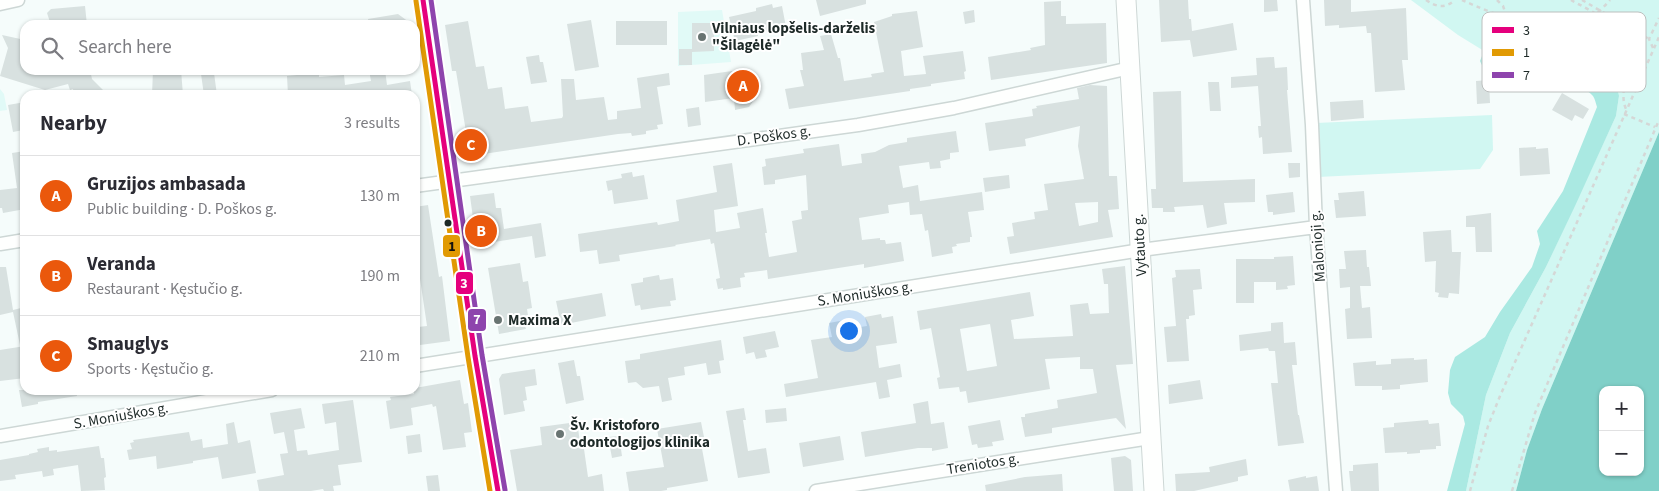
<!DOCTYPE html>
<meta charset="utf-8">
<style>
:root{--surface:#fff;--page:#f7f7f7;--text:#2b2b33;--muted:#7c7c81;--line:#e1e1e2;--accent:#ea580c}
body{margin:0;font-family:"Source Sans 3",sans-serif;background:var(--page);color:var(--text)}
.controls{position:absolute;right:15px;bottom:15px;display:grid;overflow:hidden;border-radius:10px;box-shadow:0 1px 4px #0004}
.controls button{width:45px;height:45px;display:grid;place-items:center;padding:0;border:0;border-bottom:1px solid var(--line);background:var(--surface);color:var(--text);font:25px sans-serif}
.you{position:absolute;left:848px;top:330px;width:18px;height:18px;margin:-12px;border:4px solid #fff;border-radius:50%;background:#1a73e8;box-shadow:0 0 0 8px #1a73e833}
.badge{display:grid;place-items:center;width:32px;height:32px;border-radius:50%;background:var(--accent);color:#fff;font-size:16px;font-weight:700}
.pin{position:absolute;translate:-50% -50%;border:2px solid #fff;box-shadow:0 1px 5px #0006}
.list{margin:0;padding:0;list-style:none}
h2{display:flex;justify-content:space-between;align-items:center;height:65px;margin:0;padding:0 20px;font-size:21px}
h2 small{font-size:16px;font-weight:400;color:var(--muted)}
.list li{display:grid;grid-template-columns:32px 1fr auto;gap:15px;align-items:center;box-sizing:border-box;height:80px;padding:0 20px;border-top:1px solid var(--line)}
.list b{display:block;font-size:19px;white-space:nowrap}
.list p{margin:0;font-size:16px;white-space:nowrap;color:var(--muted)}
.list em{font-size:16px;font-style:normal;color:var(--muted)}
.icon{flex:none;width:28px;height:28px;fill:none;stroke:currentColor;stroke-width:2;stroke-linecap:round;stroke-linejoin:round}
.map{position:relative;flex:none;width:1659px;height:491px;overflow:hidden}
.search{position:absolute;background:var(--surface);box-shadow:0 1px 4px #0004;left:20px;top:20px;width:400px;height:55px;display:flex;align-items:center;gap:12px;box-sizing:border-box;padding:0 18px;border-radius:15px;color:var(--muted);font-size:19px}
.panel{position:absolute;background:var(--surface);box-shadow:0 1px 4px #0004;left:20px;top:90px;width:400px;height:305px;border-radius:15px}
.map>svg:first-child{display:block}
.built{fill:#e1faf7}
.green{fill:#d1f7f2}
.forest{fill:#aae9e2}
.water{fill:#80d0c8;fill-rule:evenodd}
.building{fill:#d8e1e0;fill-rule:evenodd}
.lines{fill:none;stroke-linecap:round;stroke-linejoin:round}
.street-casing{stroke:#cdd7d5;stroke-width:15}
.secondary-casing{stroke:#cdd7d5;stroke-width:21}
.path{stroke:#d5d7d6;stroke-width:2.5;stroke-dasharray:4 4;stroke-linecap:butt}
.street{stroke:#fefffe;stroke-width:12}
.secondary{stroke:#fefffe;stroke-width:19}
.bus-1-casing{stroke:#fff;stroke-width:9}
.bus-2-casing{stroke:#fff;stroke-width:9}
.bus-3-casing{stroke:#fff;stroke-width:9}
.bus-1{stroke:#e5007d;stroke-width:5}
.bus-2{stroke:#e19a04;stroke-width:5}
.bus-3{stroke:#8e44ad;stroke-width:5}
.poi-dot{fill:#697472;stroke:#fff;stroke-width:2}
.bus-dot{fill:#1e2a28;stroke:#fff;stroke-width:2}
.labels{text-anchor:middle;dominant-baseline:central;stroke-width:4;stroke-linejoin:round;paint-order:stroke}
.poi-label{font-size:15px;font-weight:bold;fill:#1e2a28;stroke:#fff;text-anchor:start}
.street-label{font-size:15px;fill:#1e2a28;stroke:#fff}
.key{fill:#fff;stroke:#bcbfbe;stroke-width:1}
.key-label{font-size:14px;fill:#1e2a28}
.line-badge{stroke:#fff;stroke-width:2}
.badge-label{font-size:14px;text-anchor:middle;font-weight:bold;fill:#fff}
.pale-badge-label{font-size:14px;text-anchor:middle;font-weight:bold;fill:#111}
</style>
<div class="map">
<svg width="1659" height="491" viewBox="0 0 1659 491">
<rect width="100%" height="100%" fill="#f5fcfb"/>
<path class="built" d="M722 10 731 62 678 66V12Z
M0 89 4 94 7 110 0 111Z"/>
<path class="green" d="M1411 0H1659V132L1542 409 1527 450 1516 491H1466L1486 395 1510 333 1546 267 1616 116 1619 96 1521 54H1499L1484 51 1458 35Z
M1492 115 1493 150 1480 169 1318 177 1316 123Z"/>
<path class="forest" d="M1484 51 1499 54 1570 52 1596 55 1607 63 1614 77 1619 96 1616 116 1575 206 1546 267 1510 333 1486 395 1466 491H1447L1465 424 1463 416 1451 404 1448 393 1450 370 1455 357 1485 337 1500 312 1532 267 1540 244 1537 231 1563 191 1597 107C1596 104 1595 99 1593 96 1572 69 1495 100 1480 61Z"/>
<path class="water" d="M1659 132V491H1516L1527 450 1542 409ZM1603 390H1640V472H1603Z"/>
<path class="building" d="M816 0H866V4L820 16Z
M1159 0H1188L1189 19H1191L1192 31 1233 23 1237 50 1193 57 1190 40 1161 42Z
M1264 0H1277L1278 11 1264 12Z
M1324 0H1351V12L1406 8 1408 60H1402L1405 90 1375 92 1371 33H1367L1366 26 1339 28V25L1325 26Z
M1061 1V16H1066V24L1106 23 1107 63 991 80 988 57 1031 50 1030 48 1045 45 1044 2Z
M772 4 773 8 782 6 786 27 758 33V36L735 41 729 17 756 11V8Z
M85 6 87 25H51L47 13 51 9Z
M974 10 975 22 965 24 963 12Z
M917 11 923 47 901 51 904 76 926 74 923 56 963 51 966 71 964 72 965 79 931 84V86L910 89V91L789 109 785 89 804 86 800 70H803L801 53 824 50 820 36 831 34 838 58H840L844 81 872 77 871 74 884 72 874 22 892 16V14Z
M398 14 413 25H369L368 19Z
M591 20 599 67 575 71 567 24Z
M468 21 476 67 484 66 488 89 502 87 505 109 528 106 531 122 562 118 563 116 561 79H574L576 100 604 97 608 120 617 119V111L641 108 637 78 669 73 670 85 657 87 663 124 657 125 658 129 646 131V134L632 136 631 133 618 134 470 156 456 71H452L445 25Z
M616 21H667V45H616Z
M692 23H714V51L692 52Z
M2 35 25 40V70H90L92 79 108 95H74L73 89 70 90 68 84 45 90 0 76 8 48Z
M679 49H692V65H679Z
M539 55 540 62H543L547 82 531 84 526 57Z
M1274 57 1275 68 1287 67 1288 90H1287L1292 152 1263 154 1262 137 1259 138 1258 126H1261L1258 86 1231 88V77L1257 75 1256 58Z
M153 70H181L183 95H152Z
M303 70H319V77L344 75 345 85 371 81 369 70H385L387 85 410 81 412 95H288L287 76 297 75V74L303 73Z
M732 71 738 77 751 75 754 100 749 107 735 110 734 98 705 102 704 75Z
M214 73 217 95H204L201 74Z
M1489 80 1490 103 1477 104 1476 81Z
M1208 82H1219L1221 111H1210Z
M1090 85 1107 86 1109 176H1117L1119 209 1108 210 1113 237 1010 254 1007 237 1014 236 1012 223 1035 219 1034 212 1048 210 1044 184 1084 179 1078 146 1080 126 1025 139 1026 146 989 151 985 123 1033 116 1032 109 1037 108 1036 106 1079 99 1077 88ZM1098 202V222L1079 226 1075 203Z
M1181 91 1183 182 1255 179V202L1224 203 1227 224 1207 228 1203 205 1174 207 1175 212H1163V208H1152L1151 189H1156L1153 92Z
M1562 93 1589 109 1583 119 1575 115 1572 121 1552 110Z
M1363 100 1364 118 1331 121 1330 102Z
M25 102V116L21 117 23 130 13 132 8 105Z
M699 107 701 125 688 127 686 109Z
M956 131 959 152 950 153V159L940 161 941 168 930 169 929 162 899 166 903 188 918 185 920 201 982 192 984 210 968 212 972 237H970V242L956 244 957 246 952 247 953 253 932 257 928 230 925 231 922 214 910 215 909 202 888 205 889 213 859 218 862 240 880 238V240H885L886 244 901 242 904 261 864 268V264L768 279 767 270 744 273 745 277 740 278 741 287 723 290V288L718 289 716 279 720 278 714 243 711 244 710 239 675 245 676 246 619 255 620 261 599 264 597 250 580 252 578 234 657 222 658 225 679 221 676 200 717 192 713 166 732 163 738 206 714 210 716 232 740 228 737 213 763 208 767 233H765L769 257 797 252 792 221 802 219 801 211 808 210 806 175 775 180V184L764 185 762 167 766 166 765 159 804 153 803 149 839 144 842 166 862 163 861 154 875 152 889 145 907 142V138Z
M1536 147V149L1548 148 1550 174 1520 176 1519 148Z
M25 151V209L3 213 2 208H0V190L17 188 12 153Z
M1288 163H1300V177L1289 178Z
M632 172 633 177 644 175 648 199 614 204 612 190 608 191 606 181 622 178 621 174Z
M1009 175 1010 188 985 192 983 178Z
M1364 191 1366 216 1336 218 1334 200H1339L1338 193Z
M1293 192 1295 212 1273 215V212H1268L1266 195Z
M494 193 496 208H501L504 229 541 223 546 256 535 258 532 236 481 244 480 240H476L470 196Z
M428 205 439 277 442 276 450 341 420 345 418 327 427 326 419 272 415 273V207Z
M1491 213 1492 252H1476L1475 227H1466V216Z
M1451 230 1452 252H1461L1459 294 1449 293 1448 298 1438 297 1439 293 1435 292 1436 261 1425 262 1423 232Z
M1366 250 1367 267H1369L1371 286H1360L1362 308 1370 307 1372 338 1347 339 1345 309 1350 308V287L1340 288 1339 269H1346L1344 251Z
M1293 256 1295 285 1287 286 1288 289 1276 290V282H1254V303H1236V259H1274V257Z
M520 263 523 282 528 281 532 308 527 309 529 322 524 323 526 329 499 334 488 268Z
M1125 266 1133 364 1116 365 1126 429 1116 418 1052 428V433L1025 437 1021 417H1025V414L1058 408 1057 400 1097 393 1093 369H1080V357L1045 359 1050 389 968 403 966 391 960 392 959 387 939 389 937 378 940 377 931 328 920 330 917 311 1030 292 1034 316 1011 320 1014 339 1073 336 1070 305 1088 303 1090 314 1109 313 1108 284H1104L1102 269ZM990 324 997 366 967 371 960 329Z
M0 267H6L13 310 25 307V344L20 345 13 312 0 315Z
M1200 269 1202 289 1193 290 1195 315 1189 316V319H1186L1189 361 1167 362 1164 327 1176 326 1172 278 1176 277 1175 270Z
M659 275 660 280 673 278 676 300 670 301 671 306 660 307 641 310 640 305 635 306 631 284 643 282V278Z
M602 293 606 316 561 325 556 301Z
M881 314 882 318 893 316 897 343 876 346 879 368 900 364 902 377 887 380 890 397 879 399 876 382 786 397 784 384 818 378 811 340 832 337 829 323 845 320 847 329 867 326 865 317Z
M1283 322 1284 343 1295 342 1297 365H1292L1298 415H1299L1304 443 1278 446 1271 383H1278L1275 351H1269L1268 348 1240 351 1239 335 1271 331V323Z
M775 331 779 347 765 350 767 357 756 359 754 352 746 354 743 337Z
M721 340 724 360 719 361 721 373 708 375 706 363 684 367 685 375 668 378 672 400 662 402 659 386 643 388 636 382 628 383 625 361 640 359V354Z
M25 346V378L0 381V350Z
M1414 358V360L1427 359 1428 382 1400 385V389L1382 390V386H1355L1353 363 1376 361V365L1391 364V359Z
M574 360 577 376H580L584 400 566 404 558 363Z
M535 369 537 385 525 387 527 400 523 401 525 411 504 415 499 379 502 374Z
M460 380 464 404 468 403 472 432 464 433 466 447 443 450 436 406 433 407 432 404 411 408 413 425 390 429 386 401 391 400 390 397 414 394 413 390H415V388Z
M1200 380 1203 399 1169 404 1168 385Z
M19 390H76L77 396 38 402V404L22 407Z
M353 400 362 462 338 465 341 485 333 486 334 491H324L323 489 311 491H259L257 480 284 475 280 454 288 453 284 432 274 434 270 413 301 408 305 428 294 430 297 451 307 450 308 455 339 450 336 422 325 424 322 404Z
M928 401 931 424 944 422 948 448 932 451V448H918L865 457 861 432 916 423 913 404Z
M744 408 746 420H743L748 451 766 448 770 473 738 478 726 411Z
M786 408 787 421 766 423 765 410Z
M1000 420 1004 440 992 442 993 446 978 448 977 444 972 445 968 426Z
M1428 420 1429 424 1439 423 1441 446H1436V449L1420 450V453L1407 454V452L1385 453 1383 428 1394 427V423Z
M234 422 238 443 250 440 256 473 222 479 218 457 193 461V463L157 469 156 456 129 460 127 450 132 449 130 443 134 442 133 440 189 432 191 441 202 439 203 448 228 444 226 424Z
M577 422 580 442H583L588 477 602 474 604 491H517L510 450 542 445 540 427Z
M701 422 704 437 700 438 708 481 667 488V490L661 491H629L626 472 664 467 657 429Z
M420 434 422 452 408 454 406 436Z
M619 436 622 456 612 458 608 437Z
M840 436 844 460 803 467 799 443Z
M99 446 101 458H104L106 477 104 478 105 490 81 491 78 465 53 469 54 475 43 477 42 471 15 475 16 479 0 481V460L29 455V454L38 452 37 449 49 447V451L57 450V452Z
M1125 456 1131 460 1133 491H1114L1111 458Z
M1246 459 1248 475 1238 477V481L1194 491H1176L1175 474 1210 472 1209 467Z
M1378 463 1379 491H1351L1349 471H1353V465Z
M1062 474 1063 491H986L985 485 1025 477Z
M438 475 440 491H428L426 476Z
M1306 476V478L1317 476 1319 491H1290L1288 480Z"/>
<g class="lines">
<defs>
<path id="street" d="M1303 0 1312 125 1316 227 1336 491
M0 4 18 0
M415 186 858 125 954 108 1130 68
M0 244 25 240
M415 366 1141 250 1316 227
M0 436 272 390
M816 491 1150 438"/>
<path id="secondary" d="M423 0 475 356 498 491
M1126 0 1154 491"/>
</defs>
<use href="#street" class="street-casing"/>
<use href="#secondary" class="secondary-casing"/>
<path class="path" d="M1426 0C1436 7 1445 9 1455 0
M1462 0C1495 15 1549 37 1584 22 1594 17 1603 8 1610 0
M1497 0 1503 6 1507 17
M1571 0C1581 6 1596 12 1604 21 1613 31 1625 61 1625 75 1625 87 1621 98 1626 109
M1582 0 1649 39
M1653 48 1649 39 1659 18
M1624 114 1655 127
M1470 491 1488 426 1500 396 1659 37
M1512 491 1535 413 1659 120"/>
<use href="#street" class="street"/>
<use href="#secondary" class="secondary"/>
<defs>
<path id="bus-1" d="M423 0 475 356 498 491"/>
<path id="bus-2" d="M416 1 468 357 490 491"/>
<path id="bus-3" d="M431 0 482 355 505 490"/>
</defs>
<use href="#bus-1" class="bus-1-casing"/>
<use href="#bus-2" class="bus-2-casing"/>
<use href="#bus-3" class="bus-3-casing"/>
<use href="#bus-1" class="bus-1"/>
<use href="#bus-2" class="bus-2"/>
<use href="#bus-3" class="bus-3"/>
</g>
<g class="poi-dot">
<circle cx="702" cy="37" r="5"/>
<circle cx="498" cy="320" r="5"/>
<circle cx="560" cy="434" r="5"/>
</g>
<circle class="bus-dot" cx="448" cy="223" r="4.5"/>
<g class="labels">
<g class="poi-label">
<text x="712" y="28">Vilniaus lopšelis-darželis<tspan x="712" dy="17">"Šilagėlė"</tspan></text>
<text x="508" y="320">Maxima X</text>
<text x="570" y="425">Šv. Kristoforo<tspan x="570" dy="17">odontologijos klinika</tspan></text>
</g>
<g class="street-label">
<text transform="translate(774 136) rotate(-8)">D. Poškos g.</text>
<text transform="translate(1140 245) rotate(-93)">Vytauto g.</text>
<text transform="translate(1318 246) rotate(-94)">Malonioji g.</text>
<text transform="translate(865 294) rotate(-9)">S. Moniuškos g.</text>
<text transform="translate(121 416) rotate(-10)">S. Moniuškos g.</text>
<text transform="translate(983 464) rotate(-9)">Treniotos g.</text>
</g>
</g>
<rect x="1482" y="12" width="164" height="80" rx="8" class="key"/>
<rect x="1492" y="27" width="22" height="6" fill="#e5007d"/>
<rect x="1492" y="49" width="22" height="7" fill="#e19a04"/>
<rect x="1492" y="72" width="22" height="6" fill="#8e44ad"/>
<g class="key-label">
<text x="1523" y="35">3</text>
<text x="1523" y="57">1</text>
<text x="1523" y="80">7</text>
</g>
<g class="line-badge">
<rect x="442" y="234" width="19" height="24" rx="5" fill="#e19a04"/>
<rect x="455" y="271" width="19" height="24" rx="5" fill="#e5007d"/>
<rect x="467" y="308" width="20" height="24" rx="5" fill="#8e44ad"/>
</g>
<g class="badge-label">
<text x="464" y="288">3</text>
<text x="477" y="324">7</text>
</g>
<g class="pale-badge-label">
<text x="452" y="251">1</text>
</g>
</svg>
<div class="controls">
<button>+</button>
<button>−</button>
</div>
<div class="you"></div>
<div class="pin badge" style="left:743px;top:86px">A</div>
<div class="pin badge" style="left:481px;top:231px">B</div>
<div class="pin badge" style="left:471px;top:145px">C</div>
<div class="search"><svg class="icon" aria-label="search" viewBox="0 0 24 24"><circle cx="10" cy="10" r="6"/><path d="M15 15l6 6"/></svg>Search here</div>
<section class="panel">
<h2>Nearby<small>3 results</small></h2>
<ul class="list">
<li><span class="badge">A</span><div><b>Gruzijos ambasada</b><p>Public building · D. Poškos g.</p></div><em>130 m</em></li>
<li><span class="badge">B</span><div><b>Veranda</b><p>Restaurant · Kęstučio g.</p></div><em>190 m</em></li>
<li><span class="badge">C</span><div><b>Smauglys</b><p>Sports · Kęstučio g.</p></div><em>210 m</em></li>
</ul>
</section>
</div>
